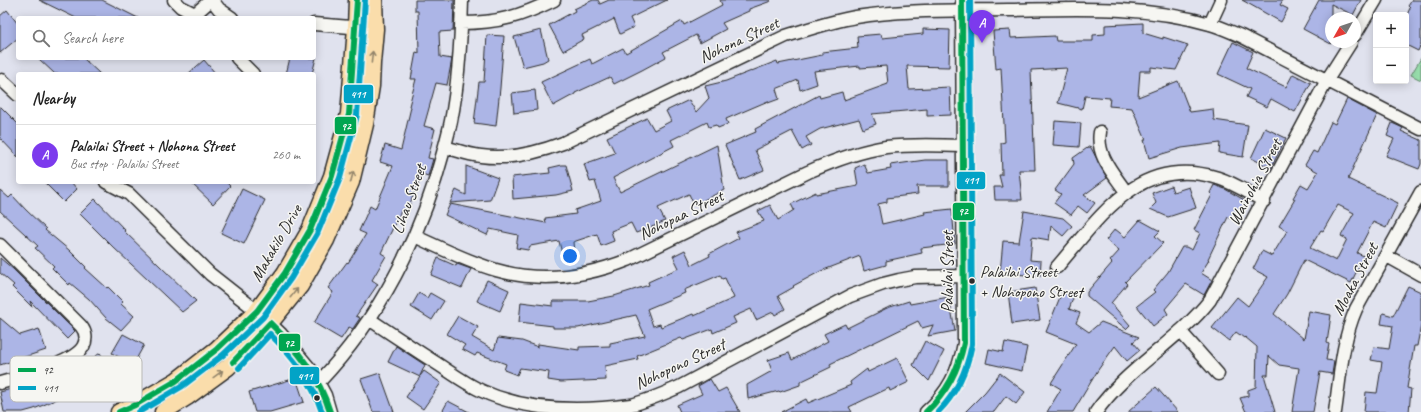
<!DOCTYPE html>
<meta charset="utf-8">
<style>
:root{--surface:#fff;--page:#f2f2f2;--text:#222;--muted:#767676;--line:#e0e0e0;--accent:#7c3aed}
body{margin:0;font-family:Caveat,sans-serif;background:var(--page);color:var(--text)}
.controls{position:absolute;right:12px;top:12px;display:grid;overflow:hidden;border-radius:4px;box-shadow:0 2px 10px #0003}
.controls button{width:36px;height:36px;display:grid;place-items:center;padding:0;border:0;border-bottom:1px solid var(--line);background:var(--surface);color:var(--text);font:20px sans-serif}
.compass{position:absolute;left:1325px;top:12px;width:36px;height:36px;border-radius:50%;background:var(--surface);box-shadow:0 2px 10px #0003;rotate:230deg}
.you{position:absolute;left:570px;top:256px;width:14px;height:14px;margin:-10px;border:3px solid #fff;border-radius:50%;background:#1a73e8;box-shadow:0 0 0 6px #1a73e833}
.badge{display:grid;place-items:center;width:26px;height:26px;border-radius:50%;background:var(--accent);color:#fff;font-size:13px;font-weight:700}
.pin{position:absolute;translate:-50% -33px;filter:drop-shadow(0 1px 2px #0008)}
.pin::after{content:'';position:absolute;top:21px;width:14px;height:12px;background:inherit;clip-path:polygon(0 0,100% 0,50% 100%)}
.list{margin:0;padding:0;list-style:none}
h2{display:flex;justify-content:space-between;align-items:center;height:52px;margin:0;padding:0 16px;font-size:17px}
h2 small{font-size:13px;font-weight:400;color:var(--muted)}
.list li{display:grid;grid-template-columns:26px 1fr auto;gap:12px;align-items:center;box-sizing:border-box;height:60px;padding:0 16px;border-top:1px solid var(--line)}
.list b{display:block;font-size:15px;white-space:nowrap}
.list p{margin:0;font-size:13px;white-space:nowrap;color:var(--muted)}
.list em{font-size:13px;font-style:normal;color:var(--muted)}
.icon{flex:none;width:22px;height:22px;fill:none;stroke:currentColor;stroke-width:2;stroke-linecap:round;stroke-linejoin:round}
.map{position:relative;flex:none;width:1421px;height:412px;overflow:hidden}
.search{position:absolute;background:var(--surface);box-shadow:0 2px 10px #0003;left:16px;top:16px;width:300px;height:44px;display:flex;align-items:center;gap:10px;box-sizing:border-box;padding:0 14px;border-radius:4px;color:var(--muted);font-size:15px}
.panel{position:absolute;background:var(--surface);box-shadow:0 2px 10px #0003;left:16px;top:72px;width:300px;height:112px;border-radius:4px}
.map>svg:first-child{display:block}
.green{fill:#96dcaa;stroke:#60846a}
.building{fill:#acb5e6;stroke:#2b2b2b;fill-rule:evenodd}
.lines{fill:none;stroke-linecap:round;stroke-linejoin:round}
.minor-casing{stroke:#2b2b2b;stroke-width:15}
.major-casing{stroke:#2b2b2b;stroke-width:19}
.minor{stroke:#f6f6f2;stroke-width:12}
.major{stroke:#faddab;stroke-width:16}
.bus-1-casing{stroke:#f6f6f2;stroke-width:9}
.bus-2-casing{stroke:#f6f6f2;stroke-width:9}
.bus-1{stroke:#00a651;stroke-width:6}
.bus-2{stroke:#02a3c6;stroke-width:6}
.oneway{stroke:#92846b}
.bus-dot{fill:#2b2b2b;stroke:#f6f6f2;stroke-width:1.5}
.labels{text-anchor:middle;dominant-baseline:central;stroke-width:3;stroke-linejoin:round;paint-order:stroke}
.bus-label{font-size:16px;fill:#2b2b2b;stroke:#f6f6f2;text-anchor:start}
.street-label{font-size:17px;fill:#2b2b2b;stroke:#f6f6f2}
.key{fill:#f6f6f2;stroke:#b9b9b6;stroke-width:1}
.key-label{font-size:11px;fill:#2b2b2b}
.line-badge{stroke:#f6f6f2;stroke-width:1.5}
.badge-label{font-size:11px;text-anchor:middle;font-weight:bold;fill:#fff}
</style>
<div class="map">
<svg width="1421" height="412" viewBox="0 0 1421 412">
<rect width="100%" height="100%" fill="#e0e2ee"/>
<filter id="ink" filterUnits="userSpaceOnUse"><feTurbulence type="fractalNoise" baseFrequency=".025" numOctaves="2"/><feDisplacementMap in="SourceGraphic" scale="8" xChannelSelector="R" yChannelSelector="G"/><feConvolveMatrix kernelMatrix="1 2 1 2 8 2 1 2 1" color-interpolation-filters="sRGB"/></filter>
<g filter="url(#ink)">
<path class="green" d="M1421 58V80L1411 75Z"/>
<path class="building" d="M39 0H102L138 18H76Z
M415 0H454L453 31 439 32 440 57 452 59 447 85 436 83 424 126 435 129 428 158 433 159 428 176 422 174 407 211 402 209 381 253 386 256 372 280 378 284 356 316 360 318 354 327 353 329 349 327 341 339 314 323 333 292 328 288 347 262 348 263 366 234 359 231 370 206 375 209 393 166 380 162 385 145 401 150 411 107 409 106 416 79H411L416 52 419 53 418 11H415Z
M593 0H598L600 4 609 0H667L630 18 634 27 620 34 614 19 582 35 584 39 563 51 549 25 575 11 574 9Z
M720 0H770L771 1 749 9V11L722 23 726 29 700 43 696 35 663 52 666 57 642 70 614 84 610 77 575 93V94L553 106 541 82 590 59 592 64 623 48 626 53 682 21 684 25 722 5Z
M1242 0H1283L1280 5 1288 9 1281 22Z
M1319 0H1361L1353 15 1331 4V44L1303 29Z
M1412 0H1421V44L1418 51 1406 45V17L1410 8 1408 6Z
M7 10 18 24V38L0 53V16Z
M1143 23V33L1163 39V37L1188 45 1176 70 1151 67V71H1140L1138 97 1178 81 1190 112 1213 109 1214 120 1248 125 1243 157 1219 153 1220 143 1182 148 1149 158 1144 140H1146L1132 108 1109 106 1110 98 1085 96 1082 109 1058 103 1067 68 1031 70 1035 170H1019L1022 200H995L994 187H1002L999 175H1002L1001 143 1005 142 1001 68 996 69 993 31 1010 30 1011 38 1055 36 1056 41H1093V35L1105 34V25Z
M923 29 950 30 949 67 907 66 909 89 950 87 951 115 927 116V109L872 114 876 124 863 129 859 119 820 129 806 137 811 145 802 150 792 131 755 150 764 170 740 180 725 145 756 132 755 129 819 95 820 98 842 92 844 100 888 84 886 66 860 68V66L814 71 817 84 800 90 798 80 776 89 779 99 768 103V101L726 119 728 124 718 128 716 125 709 127 707 122 671 140 674 146 613 178 620 192 717 145 724 190 694 205 689 194 658 208 665 221 652 227 636 233 631 223 611 231 614 241 601 246 597 234 573 242 574 252 562 254 559 241 530 246 528 250 516 248 518 235 490 229 487 235 445 215 450 204 546 223 545 218 576 214 575 210 601 201 595 181 590 182 584 164 615 153 607 137 647 118 654 130 671 121 666 111 689 100 696 112 709 98 705 86 726 81 777 61 778 64 822 55V52L858 48 857 36 881 34 882 38 923 34Z
M541 30 548 59 543 62 523 67 514 37Z
M487 35 504 36 500 88 496 126 474 123 479 82H484Z
M1233 42 1253 52 1246 68 1286 87 1293 74 1311 83 1295 112 1271 99 1267 107 1246 97 1250 89 1218 74Z
M38 58H83L100 74H55Z
M290 58H316L312 74H286Z
M204 60 216 74H188Z
M535 90 537 110 514 113 512 93Z
M1347 99 1377 115 1348 179 1398 203 1386 228 1373 222 1357 253 1364 256 1351 283 1304 260 1287 294 1274 314 1304 339 1309 311 1331 315 1327 343 1329 344 1326 360 1334 361 1332 374 1320 372 1313 412H1292L1299 368 1279 365 1269 356 1268 375H1264L1275 412H1246L1240 398 1248 396V390L1256 387 1257 347 1245 337 1244 338 1236 332 1229 341 1212 328 1237 297 1248 306 1268 277 1253 269 1262 251 1272 256 1287 231 1279 226 1295 199 1293 198 1301 184 1308 188 1318 172 1305 165 1313 151 1317 153 1331 122 1335 124ZM1338 205 1354 213 1341 236 1347 239 1336 261 1310 248 1321 230 1323 231Z
M0 106 18 124V157L0 138Z
M1055 121 1081 123 1079 147 1053 145Z
M1392 123 1403 128 1401 131 1421 140V164L1419 169 1386 156 1394 139 1387 136Z
M1265 128 1286 138 1271 168 1251 158Z
M1090 146 1107 178 1084 195 1095 203 1087 213 1078 206 1071 215 1054 203 1061 194 1055 190 1074 164 1073 158Z
M925 160H949V186H917L918 194 887 198V202L878 204 882 224 925 214 924 212 952 209 955 244 921 248 922 253 886 261V265L864 271 860 256 821 271 793 286 794 287 778 296 785 309 775 315 773 312 756 320 751 309 733 317 736 323 713 333 712 329 683 340 681 338 637 356 638 359 605 366 606 380 561 382 548 380 549 372 520 368 517 375 504 370 506 364 477 353 475 356 462 349 465 345 447 334 458 316 478 327 472 337 494 350 498 338 522 341 538 347V344L579 350V347L610 346V343L645 336 636 315 578 328H553V326L519 322 521 302 553 306V301H588L614 296 649 285 648 282 679 268 673 256 685 250 692 265 710 256 709 254 739 238 736 232 764 221 758 211 770 205 778 220 794 210 791 204 816 192V194L858 186 855 168 864 164 868 173 891 169 890 165ZM720 275 722 279 725 278 734 298 694 316 693 314 661 327 660 324 653 326 647 309 685 293 684 290Z
M562 165H566L573 191 556 195 513 199 512 177 550 173 549 168Z
M466 166 498 178 490 200 450 203 456 190 466 195Z
M44 182H71L77 189 64 202Z
M190 182H226L230 186 213 204Z
M1214 185 1225 189 1246 201 1235 221 1228 217 1208 259 1209 260 1201 273 1212 280 1204 295 1186 284 1165 309 1168 314 1153 326 1137 306 1155 292 1153 290 1168 272 1182 247H1186L1192 250 1200 233 1194 230 1212 195 1210 193Z
M1171 186 1173 192 1189 187 1196 208 1168 217 1150 209 1156 203 1152 193Z
M242 189 265 200 244 244 221 233Z
M0 190 9 198 12 195 26 210 46 229 45 230 69 250 86 267 85 268 107 288 108 287 123 302 121 304 134 316 121 330 106 318 89 299 70 283 69 285 52 268 54 266 35 248 38 246 0 211Z
M95 199 125 230 124 231 196 301 182 312 114 248 80 214Z
M1024 211 1063 218 1072 226 1063 236 1051 226 1049 240 1032 237 1030 260 1041 261 1040 276 1000 273 1003 241 1019 242Z
M1140 220 1160 231 1155 236 1163 243 1125 282 1127 284 1111 303 1130 325 1126 329 1087 296V292L1112 263 1110 261 1119 251 1106 240 1115 229 1125 237Z
M0 258 13 269 75 331 67 339 30 301 32 307 12 287 14 285 0 273Z
M438 258 456 266 457 264 471 269 462 288 431 275Z
M487 280 509 290 500 311 477 301Z
M1408 286 1421 292V325L1417 346H1414L1407 388 1411 389 1409 412H1364L1366 392 1377 393 1382 362 1371 360 1374 347 1389 349 1393 326 1381 324 1383 313 1393 316Z
M1035 288 1040 320 1012 324 1008 292Z
M1062 292 1074 296 1069 309 1080 313 1076 323 1089 332 1101 322 1139 337 1133 342 1140 350 1127 361 1115 346 1098 370 1073 412H1047L1061 389 1051 383 1076 344 1046 332Z
M419 293 427 298 430 293 444 301 432 320 411 307Z
M949 297 955 331 928 336 933 325 922 328 918 321 830 364 831 367 800 382V385L780 392 779 391 748 399 747 385 772 371 768 360 789 353 792 360 828 341 824 334 845 324 847 328 887 308 909 301 910 304Z
M0 318 20 335 39 329 46 350 0 365Z
M123 334 144 345 133 365 112 353Z
M925 341 944 351 929 381 913 365Z
M1005 342 1027 347 1022 371 986 363 989 349 1003 352Z
M396 346 425 365 420 376 424 371 441 383 423 409 406 397 420 377 388 362Z
M100 353 113 371 91 387 70 396 69 394 34 409 23 412H4L0 392 23 386V389L50 377 52 381 79 369Z
M897 358 909 382 890 391 889 388 849 407 852 412H781L806 399 808 403 851 385 850 382 867 369 868 372Z
M380 373 394 412H373L361 379Z
M1000 373 1025 392 1016 404 1006 396 994 412H965L985 392Z
M296 378 304 402 270 412H255L249 392Z
M710 379 718 392 726 388 740 412H680L677 405 702 394 698 386Z
M1156 387 1178 412H1128Z
M448 401 469 412H442Z"/>
<g class="lines">
<defs>
<path id="minor" d="M174 0 181 7 195 14 199 18
M212 0 219 9 232 18
M195 14 211 0
M461 23C499 23 521 16 554 0
M314 24 375 29
M1210 24 1221 0
M1355 35 1376 0
M237 58 253 74
M2 80 18 95
M1100 132C1096 156 1114 174 1126 192
M445 147C456 150 469 155 481 156 509 160 537 153 563 143L786 36C809 29 832 21 856 17 906 9 957 11 1008 10 1075 9 1144 5 1210 24 1221 27 1231 32 1241 36L1421 129
M106 182 129 194 210 274 257 311 281 334 312 371 325 395 330 412
M414 236C441 248 468 262 496 270 541 283 585 277 628 260L808 172C833 161 859 151 886 147 912 144 937 145 963 146
M0 245 81 326C86 332 87 340 83 347 73 363 19 378 0 383
M1387 256 1421 275
M1057 267C1101 216 1139 154 1218 178 1234 183 1249 193 1264 201
M369 319C390 333 411 347 433 361 449 371 464 383 482 391 528 412 581 412 631 405 647 401 663 394 679 387L850 296 883 284 899 280 915 277 964 276
M1180 331 1218 374
M319 382C379 319 421 237 443 153 446 142 449 131 451 121 459 81 461 41 462 0
M926 412C948 393 959 371 964 343L962 0
M1096 412C1127 368 1177 342 1210 300L1327 80 1351 42
M1335 412C1340 377 1342 341 1356 309L1421 192"/>
<path id="major" d="M119 412 135 405 176 381 217 349 257 311 285 273 310 230 332 176 349 114 356 28 357 0
M163 412 187 397 228 367 270 323 300 286 326 240 351 182 365 124 371 86 372 63 375 29 374 0"/>
</defs>
<use href="#minor" class="minor-casing"/>
<use href="#major" class="major-casing"/>
<use href="#minor" class="minor"/>
<use href="#major" class="major"/>
<defs>
<path id="bus-1" d="M233 362 270 323C297 349 319 376 330 412
M119 412 135 405 176 381 217 349 257 311 285 273 310 230 332 176 349 114 357 0
M926 412C947 392 958 371 964 343L962 0"/>
<path id="bus-2" d="M239 368 270 334C293 357 312 381 322 412
M139 412 181 387 223 355 263 317 291 278 317 234 340 178 357 115 365 0
M938 412C957 393 967 370 972 344L970 0"/>
</defs>
<use href="#bus-1" class="bus-1-casing"/>
<use href="#bus-2" class="bus-2-casing"/>
<use href="#bus-1" class="bus-1"/>
<use href="#bus-2" class="bus-2"/>
</g>
<defs><path id="oneway-shaft" d="M-6 0H5M1.5-3L5.5 0L1.5 3" fill="none" stroke-width="1.6" stroke-linecap="round" stroke-linejoin="round"/></defs>
<g class="oneway">
<use href="#oneway-shaft" transform="translate(372 57) rotate(-84)"/>
<use href="#oneway-shaft" transform="translate(352 177) rotate(-75)"/>
<use href="#oneway-shaft" transform="translate(294 293) rotate(-51)"/>
<use href="#oneway-shaft" transform="translate(218 374) rotate(-36)"/>
</g>
</g>
<g class="bus-dot">
<circle cx="972" cy="281" r="3.5"/>
<circle cx="317" cy="398" r="3.5"/>
</g>
<g class="labels">
<g class="bus-label">
<text x="980" y="272">Palailai Street<tspan x="980" dy="20">+ Nohopono Street</tspan></text>
</g>
<g class="street-label">
<text transform="translate(739 40) rotate(-25)">Nohona Street</text>
<text transform="translate(1255 182) rotate(-62)">Wainohia Street</text>
<text transform="translate(409 199) rotate(-70)">Lihau Street</text>
<text transform="translate(681 215) rotate(-26)">Nohopaa Street</text>
<text transform="translate(276 243) rotate(-60)">Makakilo Drive</text>
<text transform="translate(947 272) rotate(-90)">Palailai Street</text>
<text transform="translate(1355 279) rotate(-62)">Moaka Street</text>
<text transform="translate(680 364) rotate(-25)">Nohopono Street</text>
</g>
</g>
<rect x="10" y="356" width="132" height="46" rx="6" class="key"/>
<rect x="18" y="368" width="18" height="4" fill="#00a651"/>
<rect x="18" y="386" width="18" height="4" fill="#02a3c6"/>
<g class="key-label">
<text x="43" y="374">92</text>
<text x="43" y="392">411</text>
</g>
<g class="line-badge">
<rect x="343" y="84" width="31" height="20" rx="4" fill="#02a3c6"/>
<rect x="334" y="116" width="23" height="19" rx="4" fill="#00a651"/>
<rect x="956" y="171" width="30" height="19" rx="4" fill="#02a3c6"/>
<rect x="952" y="202" width="23" height="19" rx="4" fill="#00a651"/>
<rect x="278" y="333" width="23" height="19" rx="4" fill="#00a651"/>
<rect x="289" y="366" width="31" height="19" rx="4" fill="#02a3c6"/>
</g>
<g class="badge-label">
<text x="358" y="98">411</text>
<text x="346" y="130">92</text>
<text x="971" y="184">411</text>
<text x="963" y="215">92</text>
<text x="289" y="347">92</text>
<text x="305" y="380">411</text>
</g>
</svg>
<div class="controls">
<button>+</button>
<button>−</button>
</div>
<svg class="compass" viewBox="-18 -18 36 36"><path d="M0-13l5 13h-10z" fill="#e53935"/><path d="M0 13l5-13h-10z" fill="#767676"/></svg>
<div class="you"></div>
<div class="pin badge" style="left:982px;top:43px">A</div>
<div class="search"><svg class="icon" aria-label="search" viewBox="0 0 24 24"><circle cx="10" cy="10" r="6"/><path d="M15 15l6 6"/></svg>Search here</div>
<section class="panel">
<h2>Nearby<small></small></h2>
<ul class="list">
<li><span class="badge">A</span><div><b>Palailai Street + Nohona Street</b><p>Bus stop · Palailai Street</p></div><em>260 m</em></li>
</ul>
</section>
</div>
